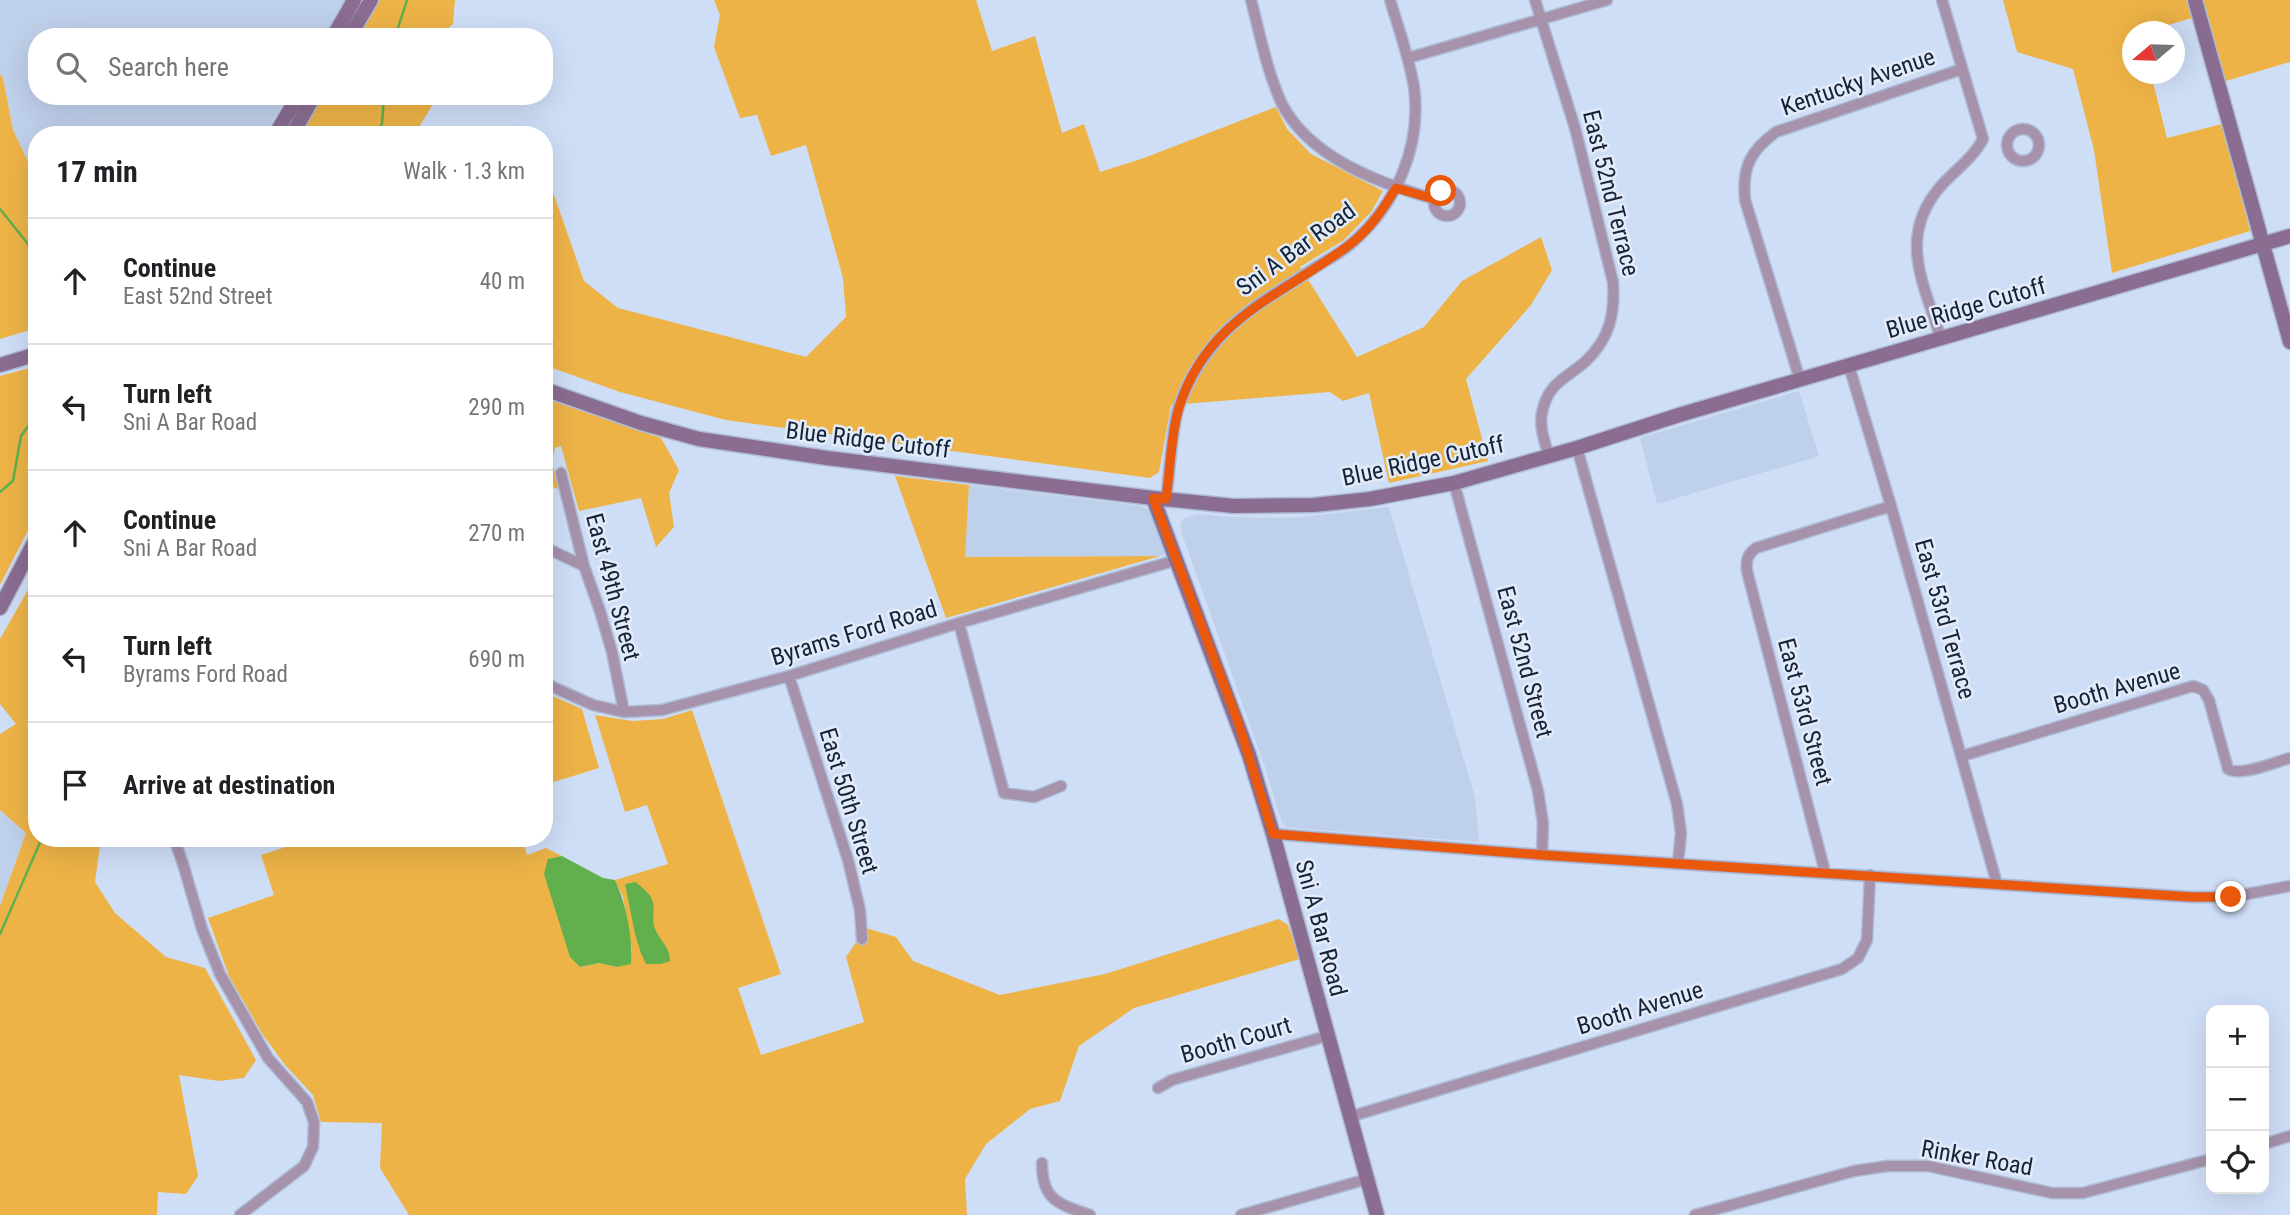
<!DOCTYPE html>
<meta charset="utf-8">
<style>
:root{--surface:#fff;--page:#f6f6f6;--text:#202124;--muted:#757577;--line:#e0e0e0}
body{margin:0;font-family:"Roboto Condensed",sans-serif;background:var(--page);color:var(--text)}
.controls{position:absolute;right:21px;bottom:21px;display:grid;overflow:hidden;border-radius:14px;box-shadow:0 7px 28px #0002}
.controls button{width:63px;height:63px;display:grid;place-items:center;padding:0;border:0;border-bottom:2px solid var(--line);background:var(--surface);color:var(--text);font:35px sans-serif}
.compass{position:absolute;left:2122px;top:21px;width:63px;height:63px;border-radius:50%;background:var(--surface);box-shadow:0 7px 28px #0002;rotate:251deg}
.stop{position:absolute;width:21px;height:21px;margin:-16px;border:5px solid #ea580c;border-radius:50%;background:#fff}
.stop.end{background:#ea580c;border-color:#fff;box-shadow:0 2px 7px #0008}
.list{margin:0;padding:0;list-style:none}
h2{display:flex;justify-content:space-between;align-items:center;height:91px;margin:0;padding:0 28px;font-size:30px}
h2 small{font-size:23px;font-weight:400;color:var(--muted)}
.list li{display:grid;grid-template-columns:46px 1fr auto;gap:21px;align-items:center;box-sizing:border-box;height:126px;padding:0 28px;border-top:2px solid var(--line)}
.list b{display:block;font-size:26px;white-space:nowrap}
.list p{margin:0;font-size:23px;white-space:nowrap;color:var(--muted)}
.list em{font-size:23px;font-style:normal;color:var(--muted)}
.icon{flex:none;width:38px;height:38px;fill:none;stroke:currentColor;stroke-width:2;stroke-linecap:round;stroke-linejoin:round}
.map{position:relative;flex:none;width:2290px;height:1215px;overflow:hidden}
.search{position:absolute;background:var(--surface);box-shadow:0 7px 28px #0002;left:28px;top:28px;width:525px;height:77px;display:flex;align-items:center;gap:18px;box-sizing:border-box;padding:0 24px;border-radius:28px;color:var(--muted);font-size:26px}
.panel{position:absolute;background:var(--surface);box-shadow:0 7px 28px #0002;left:28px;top:126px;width:525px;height:721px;border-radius:28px}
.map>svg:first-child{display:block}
.built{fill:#bfd0eb}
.green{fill:#edb347}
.water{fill:#61b04d}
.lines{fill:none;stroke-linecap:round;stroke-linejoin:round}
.stream{stroke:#61b04d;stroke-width:2.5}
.street-casing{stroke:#aebcd5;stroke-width:13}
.secondary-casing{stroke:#aebcd5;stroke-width:17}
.street{stroke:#a692ab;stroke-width:10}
.secondary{stroke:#8a6d91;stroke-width:14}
.route{stroke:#ea580c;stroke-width:9}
.labels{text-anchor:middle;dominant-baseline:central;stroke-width:5;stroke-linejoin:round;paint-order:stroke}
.street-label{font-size:24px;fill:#152339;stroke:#e3ebf8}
</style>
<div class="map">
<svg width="2290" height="1215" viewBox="0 0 2290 1215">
<rect width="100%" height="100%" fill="#cfdef7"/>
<path class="built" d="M0 0H347L324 37H37V96H287L264 135H37V181L13 130 3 78 0 74Z
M1799 391 1819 456 1657 504 1640 438Z
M969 485 1141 506 1149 510 1166 553 1160 556 964 557Z
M1389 507 1475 797 1479 842 1305 829 1287 827 1282 823 1265 767 1182 534 1180 524 1184 518 1199 514 1231 517 1293 518Z
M0 810 26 833 0 906Z"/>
<path class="green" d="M380 0H455L453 24 438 37H358Z
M714 0H976L992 51 1035 36 1062 133 1084 124 1100 172 1144 158 1276 107 1287 129 1311 154 1383 191 1371 212 1344 240 1300 267 1357 357 1424 327 1462 281 1541 237 1552 270 1531 305 1466 379 1488 461 1389 483 1369 393 1343 401 1330 392 1171 405 1159 472 1150 478 726 420 620 392 544 365V175H547L584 281 618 308 806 357 846 317 843 278 806 145 771 156 757 115 740 118 714 47 720 15Z
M2003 0H2187L2192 18 2148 31 2132 32V74H2151L2167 138 2222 124 2250 231 2112 273 2094 150 2073 69 2017 52Z
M2201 0H2290V62L2226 81Z
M0 74 3 78 13 130 37 181V328L0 339Z
M322 96H438L414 135H299Z
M37 366V513L0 585V376Z
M544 398 661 438 679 470 669 493 674 527 656 547 641 498 579 511 561 446 555 448 552 463 561 490 544 484Z
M895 476 969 485 965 557 1160 556 946 618Z
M37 574V838H101L95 882 115 913 166 957 205 968 256 1060 244 1078 219 1081 179 1075 198 1176 186 1194 158 1192 157 1215H0V906L26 833 0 810V734L16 724 0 704V639Z
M544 692 582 709 599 768 544 785Z
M692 710 781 974 738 988 761 1055 864 1022 846 957 866 928 896 937 913 961 1000 995 1105 974 1279 919 1288 925 1300 959 1134 1008 1079 1046 1060 1101 1030 1109 986 1144 965 1179 967 1215H409L380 1168 382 1123 321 1122 313 1095 285 1065 263 1035 229 976 208 918 274 895 261 855 304 841V838H522L527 855 546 848 562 856 549 859 580 967 599 963 617 967 632 952 623 897 615 880 668 864 647 805 625 812 595 715 633 721 663 719Z"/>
<path class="water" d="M562 856 603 878 615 880C626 904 633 937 631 964L617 967 599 963 580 967 570 957 544 874 548 859Z
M636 882C642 888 652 894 653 903 655 911 652 918 654 926 658 939 670 946 670 961L661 964H646L641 953 635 934 625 884Z"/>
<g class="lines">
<path class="stream" d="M395 37 407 0
M375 135 382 124 384 96
M0 209 28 244 37 272
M0 492 13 481 21 436 34 418 37 401
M37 679 29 711 37 751
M0 934 42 838"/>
<defs>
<path id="street" d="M1251 0C1260 34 1267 72 1282 104 1310 158 1379 183 1434 199
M1535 0 1575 128 1613 282C1615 314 1610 338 1586 361 1566 379 1548 382 1542 413 1539 427 1545 443 1549 456
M1408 58 1607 0
M2007 145a16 16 0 1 1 32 0a16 16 0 1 1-32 0Z
M1434 203a13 13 0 1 1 26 0a13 13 0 1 1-26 0Z
M1941 339C1924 284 1897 237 1940 187 1954 171 1974 157 1983 139L1942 0
M1849 366 1891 506 1997 884
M1800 380 1745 200C1742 167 1750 151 1776 132L1962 69
M1577 448 1677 804 1681 833 1678 863
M561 473 584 566 600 611 612 652 624 712
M1454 483 1538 791 1543 823 1542 855
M1166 499C1170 471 1171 435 1178 409 1185 388 1197 365 1211 348 1236 315 1273 295 1307 273 1321 263 1338 255 1351 244 1396 205 1422 147 1414 87 1409 57 1399 29 1390 0
M544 547 584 566
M959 623 1004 793 1034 797 1061 786
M789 676 848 860 860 910 862 939
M544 683 593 705 624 712 662 710 789 676 959 623 1177 560
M1962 756 2193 686 2203 690 2209 700 2228 769C2241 777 2275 762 2290 758
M1273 834 1542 855 2192 897H2231L2290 886
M174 838 183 864 202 929 220 974 268 1058 307 1102 314 1122 313 1147 304 1166 240 1215
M1825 872 1747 571C1746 560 1747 555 1756 548L1891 506
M1158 1088 1172 1080 1327 1036
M1349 1117 1842 969 1858 958 1867 940 1870 875
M2264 1144 2290 1136
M1042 1163C1042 1201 1059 1204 1090 1215
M1241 1215 1367 1179
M1695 1215 1854 1171 1888 1166H1928L2052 1193H2083L2211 1159"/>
<path id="secondary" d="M2195 0 2290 342
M333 37 354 0
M349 37 371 0
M275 135 298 96
M292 135 314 96
M0 365 37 354
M544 389 641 423 699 439 827 458 1153 498 1234 506 1314 505 1370 499 1454 483 1577 448 1679 415 2290 236
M1153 498 1249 755 1273 834 1377 1215
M0 608 37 537"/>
</defs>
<use href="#street" class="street-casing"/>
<use href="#secondary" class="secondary-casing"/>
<use href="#street" class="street"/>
<use href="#secondary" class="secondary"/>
</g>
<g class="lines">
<path class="route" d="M1441 191 1434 199 1396 188C1383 209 1370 230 1349 245 1282 296 1206 318 1179 408 1171 434 1170 471 1166 499L1153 498 1238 722 1273 834 1542 855 2192 897H2231"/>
</g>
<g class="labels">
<g class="street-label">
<text transform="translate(1858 82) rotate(-19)">Kentucky Avenue</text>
<text transform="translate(1611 193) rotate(76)">East 52nd Terrace</text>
<text transform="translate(1296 249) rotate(-36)">Sni A Bar Road</text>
<text transform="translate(1966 308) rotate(-16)">Blue Ridge Cutoff</text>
<text transform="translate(868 440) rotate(7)">Blue Ridge Cutoff</text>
<text transform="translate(1423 461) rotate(-12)">Blue Ridge Cutoff</text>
<text transform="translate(613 587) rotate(75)">East 49th Street</text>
<text transform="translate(1945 619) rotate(74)">East 53rd Terrace</text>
<text transform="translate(854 633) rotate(-17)">Byrams Ford Road</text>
<text transform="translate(1525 662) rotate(75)">East 52nd Street</text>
<text transform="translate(2117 688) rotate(-16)">Booth Avenue</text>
<text transform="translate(1805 712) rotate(75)">East 53rd Street</text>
<text transform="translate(849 801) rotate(73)">East 50th Street</text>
<text transform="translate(1321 928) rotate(75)">Sni A Bar Road</text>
<text transform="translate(1640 1008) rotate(-17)">Booth Avenue</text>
<text transform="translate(1236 1040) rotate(-16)">Booth Court</text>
<text transform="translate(1977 1158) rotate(10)">Rinker Road</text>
</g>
</g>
</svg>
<div class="controls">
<button>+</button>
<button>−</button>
<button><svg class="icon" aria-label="locate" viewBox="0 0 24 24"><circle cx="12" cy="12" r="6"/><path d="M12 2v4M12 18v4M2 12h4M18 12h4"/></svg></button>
</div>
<svg class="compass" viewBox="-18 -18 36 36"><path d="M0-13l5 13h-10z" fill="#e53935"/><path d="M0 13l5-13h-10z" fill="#757577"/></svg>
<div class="stop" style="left:1441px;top:191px"></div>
<div class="stop end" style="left:2231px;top:897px"></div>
<div class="search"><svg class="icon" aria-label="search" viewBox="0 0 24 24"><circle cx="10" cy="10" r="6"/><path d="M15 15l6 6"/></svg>Search here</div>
<section class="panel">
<h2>17 min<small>Walk · 1.3 km</small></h2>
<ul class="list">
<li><svg class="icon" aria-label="ahead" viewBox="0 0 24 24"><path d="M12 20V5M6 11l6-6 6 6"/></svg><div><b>Continue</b><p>East 52nd Street</p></div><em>40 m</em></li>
<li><svg class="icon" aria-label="left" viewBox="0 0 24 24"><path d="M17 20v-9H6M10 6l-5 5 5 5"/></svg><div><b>Turn left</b><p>Sni A Bar Road</p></div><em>290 m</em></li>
<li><svg class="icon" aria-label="ahead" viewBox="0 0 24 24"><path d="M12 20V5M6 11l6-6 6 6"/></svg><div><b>Continue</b><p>Sni A Bar Road</p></div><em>270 m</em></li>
<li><svg class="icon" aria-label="left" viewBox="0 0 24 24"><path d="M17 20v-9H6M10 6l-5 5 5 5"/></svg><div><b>Turn left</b><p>Byrams Ford Road</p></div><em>690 m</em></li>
<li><svg class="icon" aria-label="arrive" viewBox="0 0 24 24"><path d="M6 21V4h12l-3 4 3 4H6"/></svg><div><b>Arrive at destination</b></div></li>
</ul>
</section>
</div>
